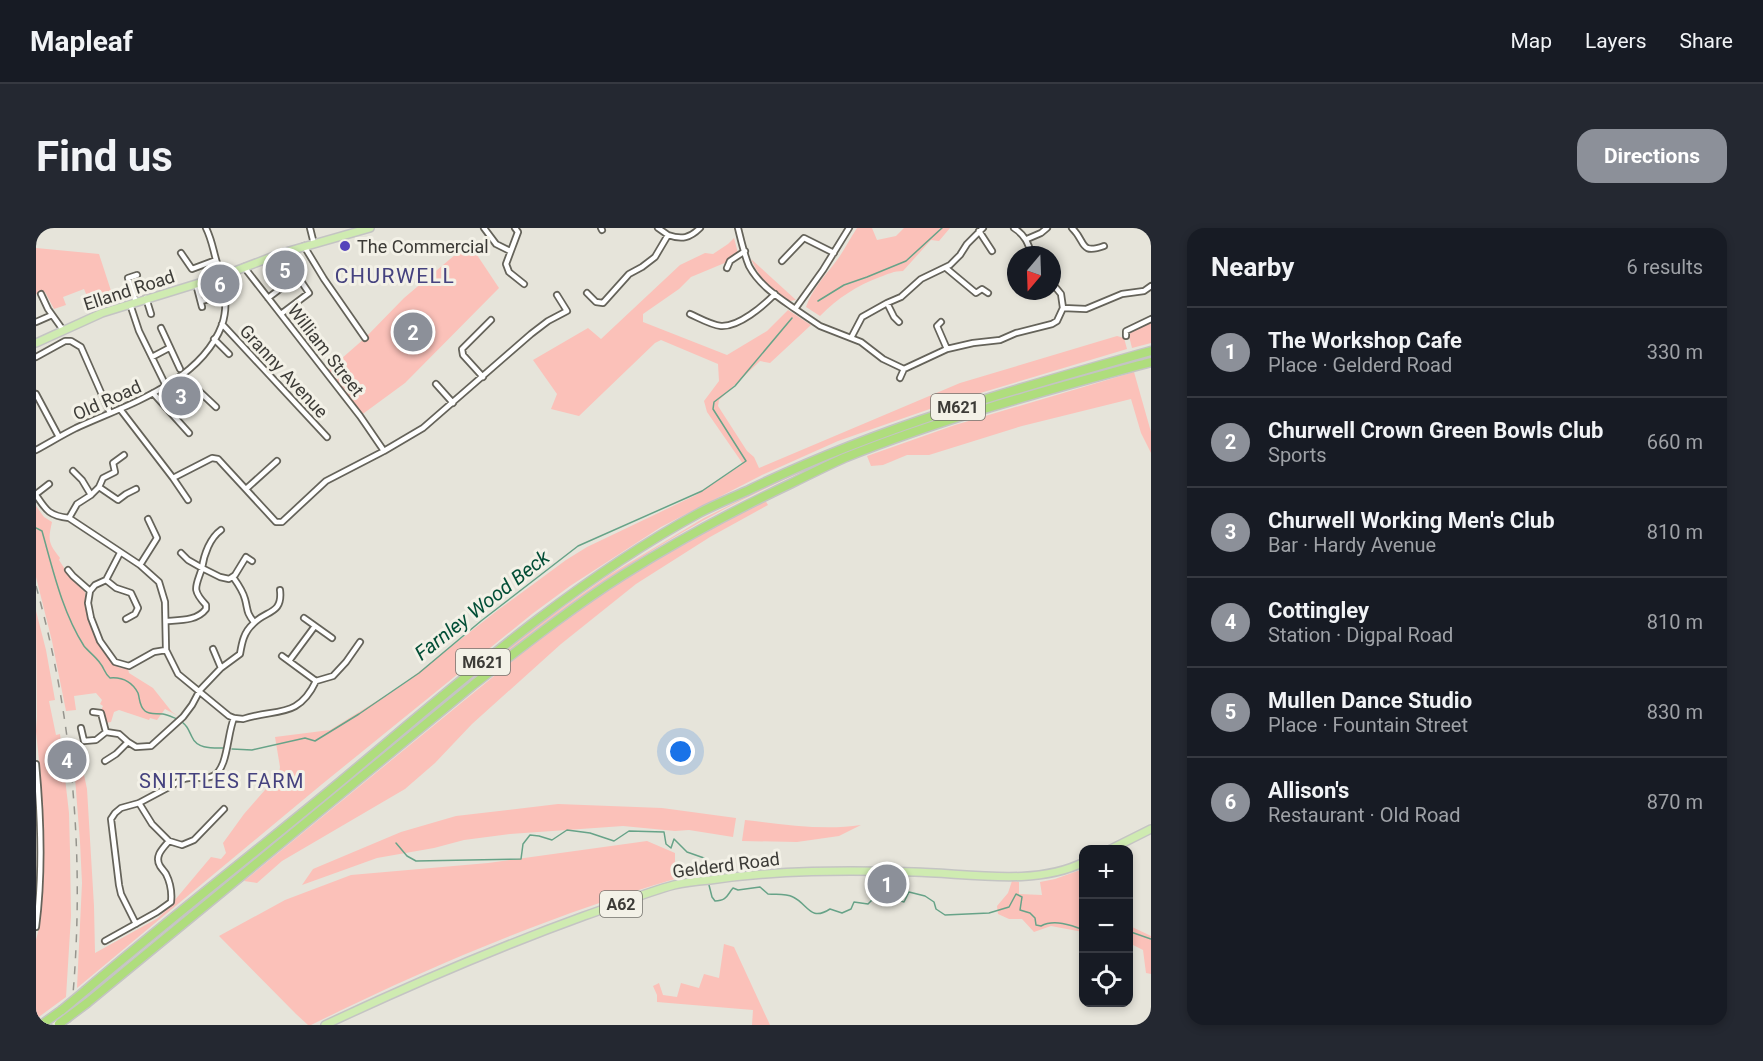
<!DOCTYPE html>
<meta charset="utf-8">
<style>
:root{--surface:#171b24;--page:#242831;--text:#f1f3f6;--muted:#9ea1a6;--line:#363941;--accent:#8c9099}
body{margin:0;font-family:Roboto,sans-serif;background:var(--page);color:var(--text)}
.controls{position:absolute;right:18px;bottom:18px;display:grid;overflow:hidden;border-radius:12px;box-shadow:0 3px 9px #0003}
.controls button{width:54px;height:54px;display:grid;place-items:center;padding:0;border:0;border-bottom:2px solid var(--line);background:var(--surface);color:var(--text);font:30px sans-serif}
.compass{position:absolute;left:971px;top:18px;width:54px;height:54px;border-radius:50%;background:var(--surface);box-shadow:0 3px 9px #0003;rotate:199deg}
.you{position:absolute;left:645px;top:524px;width:21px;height:21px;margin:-15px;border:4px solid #fff;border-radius:50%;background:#1a73e8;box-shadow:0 0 0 9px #1a73e833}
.badge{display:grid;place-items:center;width:39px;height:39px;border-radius:50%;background:var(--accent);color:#fff;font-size:20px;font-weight:700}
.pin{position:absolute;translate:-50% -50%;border:3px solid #fff;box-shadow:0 2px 6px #0006}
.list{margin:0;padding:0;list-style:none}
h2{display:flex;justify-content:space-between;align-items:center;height:78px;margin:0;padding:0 24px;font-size:26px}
h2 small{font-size:20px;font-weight:400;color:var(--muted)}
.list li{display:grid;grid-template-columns:39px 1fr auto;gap:18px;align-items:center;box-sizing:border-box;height:90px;padding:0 24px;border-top:2px solid var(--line)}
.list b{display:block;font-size:22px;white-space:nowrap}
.list p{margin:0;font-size:20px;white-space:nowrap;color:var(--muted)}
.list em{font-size:20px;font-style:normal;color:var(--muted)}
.icon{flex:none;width:33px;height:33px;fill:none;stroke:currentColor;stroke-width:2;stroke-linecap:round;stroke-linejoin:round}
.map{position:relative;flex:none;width:1115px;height:797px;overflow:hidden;border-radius:18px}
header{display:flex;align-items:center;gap:36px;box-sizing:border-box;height:84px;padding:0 30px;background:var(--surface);border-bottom:2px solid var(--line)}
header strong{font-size:28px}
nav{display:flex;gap:33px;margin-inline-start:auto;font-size:21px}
.intro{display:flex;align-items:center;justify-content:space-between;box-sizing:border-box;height:144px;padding:0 36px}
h1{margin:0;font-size:42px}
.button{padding:15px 27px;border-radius:18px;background:var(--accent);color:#fff;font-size:21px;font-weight:700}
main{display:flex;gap:36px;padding:0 36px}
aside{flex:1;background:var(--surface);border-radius:18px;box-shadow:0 3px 9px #0003}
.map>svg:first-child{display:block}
.green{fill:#fbc1b9}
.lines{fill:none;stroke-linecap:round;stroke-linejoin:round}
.stream{stroke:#67a388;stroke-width:1.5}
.minor-casing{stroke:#65635a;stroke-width:8}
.primary-casing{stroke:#c4c4c3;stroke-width:10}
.motorway-casing{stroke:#c4c4c3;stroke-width:11}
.minor{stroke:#fff;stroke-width:4.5}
.primary{stroke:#cfebb1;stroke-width:7}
.motorway{stroke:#afdd7d;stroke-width:8}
.rail{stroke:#95948d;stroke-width:1.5;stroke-dasharray:8 8;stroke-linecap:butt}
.motorway-bridge-casing{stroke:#c4c4c3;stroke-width:11;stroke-linecap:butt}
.motorway-bridge{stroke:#afdd7d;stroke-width:8}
.poi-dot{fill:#54b;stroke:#f3f1e7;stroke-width:2}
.labels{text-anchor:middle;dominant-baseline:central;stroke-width:6;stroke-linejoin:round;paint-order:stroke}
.shield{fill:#f3f1e7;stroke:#73726c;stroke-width:1.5}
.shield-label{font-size:16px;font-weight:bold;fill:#3c3b37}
.poi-label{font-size:18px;fill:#3c3b37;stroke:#f3f1e7;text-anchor:start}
.street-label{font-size:18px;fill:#3c3b37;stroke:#f3f1e7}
.water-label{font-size:20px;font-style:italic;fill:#024e36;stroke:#f3f1e7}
.neighbourhood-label{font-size:20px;letter-spacing:1.5px;fill:#45427f;stroke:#f3f1e7}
.quarter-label{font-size:21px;letter-spacing:1.5px;fill:#45427f;stroke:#f3f1e7}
</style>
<header>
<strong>Mapleaf</strong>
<nav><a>Map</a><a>Layers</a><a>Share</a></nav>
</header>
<div class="intro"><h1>Find us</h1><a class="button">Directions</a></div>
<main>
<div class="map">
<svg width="1115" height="797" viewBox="0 0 1115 797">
<rect width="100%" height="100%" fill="#e6e4da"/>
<path class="green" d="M821 0H836L841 12 860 8 868 0H914L903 13 895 12 867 43C858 43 852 46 844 49 820 58 802 70 784 88L770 79C776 62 787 50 798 36 807 25 813 12 821 0Z
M698 10 702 25 691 34 655 49 643 61 607 86V94L691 127 731 103 752 82 775 97 734 135 724 133 683 172 682 178 711 223 718 229 723 240 924 155 1081 108 1088 110 1091 121 911 175 802 213 726 247 625 299 534 358 496 386 285 557 41 760 46 655 44 614 37 524 43 523 51 561 58 678 59 725 122 690 133 679 175 629 185 631 190 625 187 615 208 586 243 546 244 539 239 509 294 502 365 458 462 382 530 332 551 319 660 267 707 236 671 184 668 173 683 153 682 136 625 112 619 115 543 188 515 181 521 166 497 132 552 100 565 111 644 37 669 25 677 26 692 16Z
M433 15 463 60 369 155 324 188 289 145 329 110 368 70Z
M0 20 63 26 79 75 58 85 48 61 27 69 30 77 18 81 9 64 0 66Z
M715 31 760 72 753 73C735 60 724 52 715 31Z
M1115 94V115L1096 120 1093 108 1096 102Z
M1115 127V129C998 164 879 195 766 244 670 285 582 341 498 403L287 575 286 573 502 397 573 347 668 290 763 243 882 197Z
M1098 144 1115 204V225L1105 205 1095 171 986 198 893 227H871L847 237 835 238 831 228 919 197Z
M729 272 732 277 674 309 600 356 525 416 436 496 399 535 369 561 246 633 221 655 208 653 502 412 575 360 623 329 671 301Z
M0 278 8 289 16 294C12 312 12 315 24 330L23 332 32 346 49 364 52 393 62 415 77 436 84 440 92 441 93 445 117 460 136 484 142 488 129 481 121 492 114 490 113 492 83 482 78 484 75 494 70 495 65 482 67 478 64 476 66 472 60 465 38 468 40 482 30 483 16 413 0 349Z
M0 383 10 422 19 472 13 473 20 507 24 506 33 585 34 623 35 688 30 769 0 791V712L4 696 7 626 5 552 0 503 1 489Z
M522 576 626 580 700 590 697 609 653 602 639 603 587 598 474 606 428 612 398 620 341 630 266 657 277 641 365 604 420 588Z
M709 592C747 596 787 603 825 597L803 608 761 614 706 613Z
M611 613 639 625V651C513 688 392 739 275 797H272L260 786 183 708 249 672 315 647 452 635Z
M1047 641V704L1015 698 998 704 986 691H973L962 686 961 678 972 665 976 653 983 654V666L1006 667 1004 654 1019 651Z
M1092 697 1115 708V746L1110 745 1107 722 1093 715Z
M688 716 698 719 734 797H716L717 782 621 774V767L617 758 623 755 627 767 641 769 645 755 663 760 668 746 683 750Z"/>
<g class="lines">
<path class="stream" d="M782 73 808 57 831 49 870 33 906 0
M0 300 6 303C17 342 26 383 48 418 53 424 60 429 64 435 69 441 68 445 74 450 86 449 96 454 102 465 104 471 103 478 109 483 114 487 120 485 127 486 132 487 136 489 141 491
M145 493C152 499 152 501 156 509 161 521 176 520 187 520
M196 521 216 522 269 510 279 513 323 486 383 445 445 393 542 318 666 263 710 233 677 181 678 174 699 158 756 90
M360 615 371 628 380 633 485 631 487 616 494 607 503 608 516 612 531 602 554 605 578 613 593 603 628 604 630 616 635 620 638 611 651 624 668 630 672 647
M673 657 676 669 679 673C691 673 691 667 697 660L702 662 724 659 732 666C740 667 749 665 757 669 772 676 774 694 794 681L806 685 815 681 818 674 832 676 839 669 856 670 868 674 873 664 889 668 898 674 900 681 909 687 953 685 973 679 980 666 986 669 984 682 994 685 999 690 1000 697 1005 698C1018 691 1035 697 1048 702
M1092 703 1115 711"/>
<defs>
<path id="minor" d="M274 0 278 16
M448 0 460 16 474 23
M479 0 482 4 470 36 473 44 488 56
M565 0 566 2
M622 0 632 7
M702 0C705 12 708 26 713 38 723 57 742 69 759 81L787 42 813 0
M978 0C989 7 992 15 996 27
M1036 0C1050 13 1043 27 1068 18
M943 3 956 23
M991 11 1005 5 1011 0
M268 18 288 51 329 110
M145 25 156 41 180 32
M746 33 768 10 798 25
M208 39 324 188 348 223
M691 40 694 33 709 23
M910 40 940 65 946 61 952 65
M977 53H980
M160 56 166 79
M551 65 560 74 567 75 593 46 606 39 619 29 632 7C646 12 654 10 664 0
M5 66 12 81 27 102
M110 70 115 86
M232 70 261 48
M165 73 189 67
M100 74 92 50 101 47
M851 75 858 89 863 94
M94 76 103 103 130 158
M1027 80 1050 81 1086 66 1108 63 1115 58
M759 81 784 98 825 114 847 131 868 141 911 121 937 115 964 112 980 105 1016 96 1021 93 1027 80 1025 66 1016 55
M245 86 273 65 246 25
M654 86C663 90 675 97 685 98 703 99 727 78 739 66
M0 94 16 87
M905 94 901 98 911 121
M186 96 291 209
M125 100 144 141
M1090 108V103L1115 91
M815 110 826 89 851 75 865 69 885 51 914 37 924 27 931 16 947 0
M178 111 193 126
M0 129 29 113H35L45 119 74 185
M116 129 133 120
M146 147 180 179
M447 149 427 127 426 121 455 92
M864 150 868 141
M400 156 417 175
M117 165 153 205
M0 166 23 209
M84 181 137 250 176 230 182 231 240 294H246L290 253 348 223 387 200 495 106 512 93 531 83 521 67
M0 222C13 215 26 207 40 200 90 177 164 155 186 97 193 77 188 54 181 35 177 22 176 12 170 0
M37 243 46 252 55 267
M137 250 152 272
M63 259 82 272 90 266 100 261
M210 261 241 233
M0 266 13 256
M0 267C10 282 13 288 33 290L104 337 123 354 129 374 130 422 142 446 193 488 198 490 207 491C241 480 262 491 280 453L297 448 310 434 324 414
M33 290 41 276 55 267 63 259 67 250 79 244 77 235 88 227
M185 302C174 310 168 326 166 340L184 349 193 351 199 347 210 329 216 333
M84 325 70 352 59 357 54 363 52 375 55 390 64 413 79 434 93 438 118 424 130 422
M104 337 121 310 112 291
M32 342 37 348 54 363
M197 349C202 356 207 363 209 371 212 382 210 384 218 394
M70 352 80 360 95 365 102 380 99 386 90 391
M268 390 296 410
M130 393C144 392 161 393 170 381V377C155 361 160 359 166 340L152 332 145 325
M177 421 185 440
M246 428 280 453
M253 433 279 398
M57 484 65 485 70 504
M45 500 48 513 60 512 70 504 83 506 92 514
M69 533 80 526 92 514 100 519 115 518 147 489 156 477 164 462 185 440 204 426C206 414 208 404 217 396 229 382 247 387 244 362
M0 536C5 589 7 646 0 699
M103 575 116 596 133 613 146 617 158 612 188 581
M100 696 85 666 83 657 75 591 79 585 85 580 103 575 148 551C158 548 168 552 177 548 192 541 191 506 198 490
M69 713 121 684 135 674C136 665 134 654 130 646 128 643 126 641 124 638 118 628 127 620 133 613"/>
<path id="primary" d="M0 115 66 85 186 48 246 25 334 0
M1073 622 1115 601
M289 797C374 757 460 720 548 688 578 678 608 665 638 657 650 654 662 653 674 652 741 642 810 642 878 644 931 645 999 659 1048 634"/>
<path id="motorway" d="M50 762C133 691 220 624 304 554 419 458 531 357 663 285 680 276 698 269 715 261 842 199 979 161 1115 123
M51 775 437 457C486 419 535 380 587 347 641 313 697 283 754 256 772 247 790 238 808 230 907 190 1012 162 1115 134
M5 797 26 782"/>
</defs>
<use href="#minor" class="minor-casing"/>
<use href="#primary" class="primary-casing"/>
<use href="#motorway" class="motorway-casing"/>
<use href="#minor" class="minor"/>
<use href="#primary" class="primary"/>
<use href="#motorway" class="motorway"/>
<path class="rail" d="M0 358C40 501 50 650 34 797"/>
<defs>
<path id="motorway-bridge" d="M26 782 50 762
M23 796 51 775"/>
</defs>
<use href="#motorway-bridge" class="motorway-bridge-casing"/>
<use href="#motorway-bridge" class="motorway-bridge"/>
</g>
<circle class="poi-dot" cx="309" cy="18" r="6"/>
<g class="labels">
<g class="shield">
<rect x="895" y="166" width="54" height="26" rx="4.5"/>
<rect x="420" y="421" width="54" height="26" rx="4.5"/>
<rect x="564" y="663" width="42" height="26" rx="4.5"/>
</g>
<g class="shield-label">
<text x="922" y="179">M621</text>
<text x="447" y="434">M621</text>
<text x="585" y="676">A62</text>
</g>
<g class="poi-label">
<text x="321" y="18">The Commercial</text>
</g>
<g class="street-label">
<text transform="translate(93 62) rotate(-18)">Elland Road</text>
<text transform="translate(290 122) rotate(52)">William Street</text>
<text transform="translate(248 143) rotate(47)">Granny Avenue</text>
<text transform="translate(71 172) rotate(-24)">Old Road</text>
<text transform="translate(690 637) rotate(-7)">Gelderd Road</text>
</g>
<g class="water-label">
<text transform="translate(446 377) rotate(-38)">Farnley Wood Beck</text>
</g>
<g class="neighbourhood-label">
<text x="186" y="553">SNITTLES FARM</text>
</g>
<g class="quarter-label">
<text x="359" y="48">CHURWELL</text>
</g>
</g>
</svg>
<div class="controls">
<button>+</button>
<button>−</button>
<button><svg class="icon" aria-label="locate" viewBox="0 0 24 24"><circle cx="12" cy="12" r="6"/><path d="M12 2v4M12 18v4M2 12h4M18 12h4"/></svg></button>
</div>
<svg class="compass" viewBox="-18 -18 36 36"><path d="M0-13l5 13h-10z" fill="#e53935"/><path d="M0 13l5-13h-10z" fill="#9ea1a6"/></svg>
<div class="you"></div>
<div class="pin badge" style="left:851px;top:656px">1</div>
<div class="pin badge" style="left:377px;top:104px">2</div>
<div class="pin badge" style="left:145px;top:168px">3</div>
<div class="pin badge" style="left:31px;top:532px">4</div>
<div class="pin badge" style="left:249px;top:42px">5</div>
<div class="pin badge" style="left:184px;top:56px">6</div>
</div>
<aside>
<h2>Nearby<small>6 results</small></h2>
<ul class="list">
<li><span class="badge">1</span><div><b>The Workshop Cafe</b><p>Place · Gelderd Road</p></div><em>330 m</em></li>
<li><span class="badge">2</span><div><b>Churwell Crown Green Bowls Club</b><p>Sports</p></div><em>660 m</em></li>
<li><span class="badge">3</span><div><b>Churwell Working Men's Club</b><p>Bar · Hardy Avenue</p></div><em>810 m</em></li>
<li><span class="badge">4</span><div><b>Cottingley</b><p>Station · Digpal Road</p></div><em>810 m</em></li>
<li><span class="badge">5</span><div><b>Mullen Dance Studio</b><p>Place · Fountain Street</p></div><em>830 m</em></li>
<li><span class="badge">6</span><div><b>Allison's</b><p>Restaurant · Old Road</p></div><em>870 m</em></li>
</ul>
</aside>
</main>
